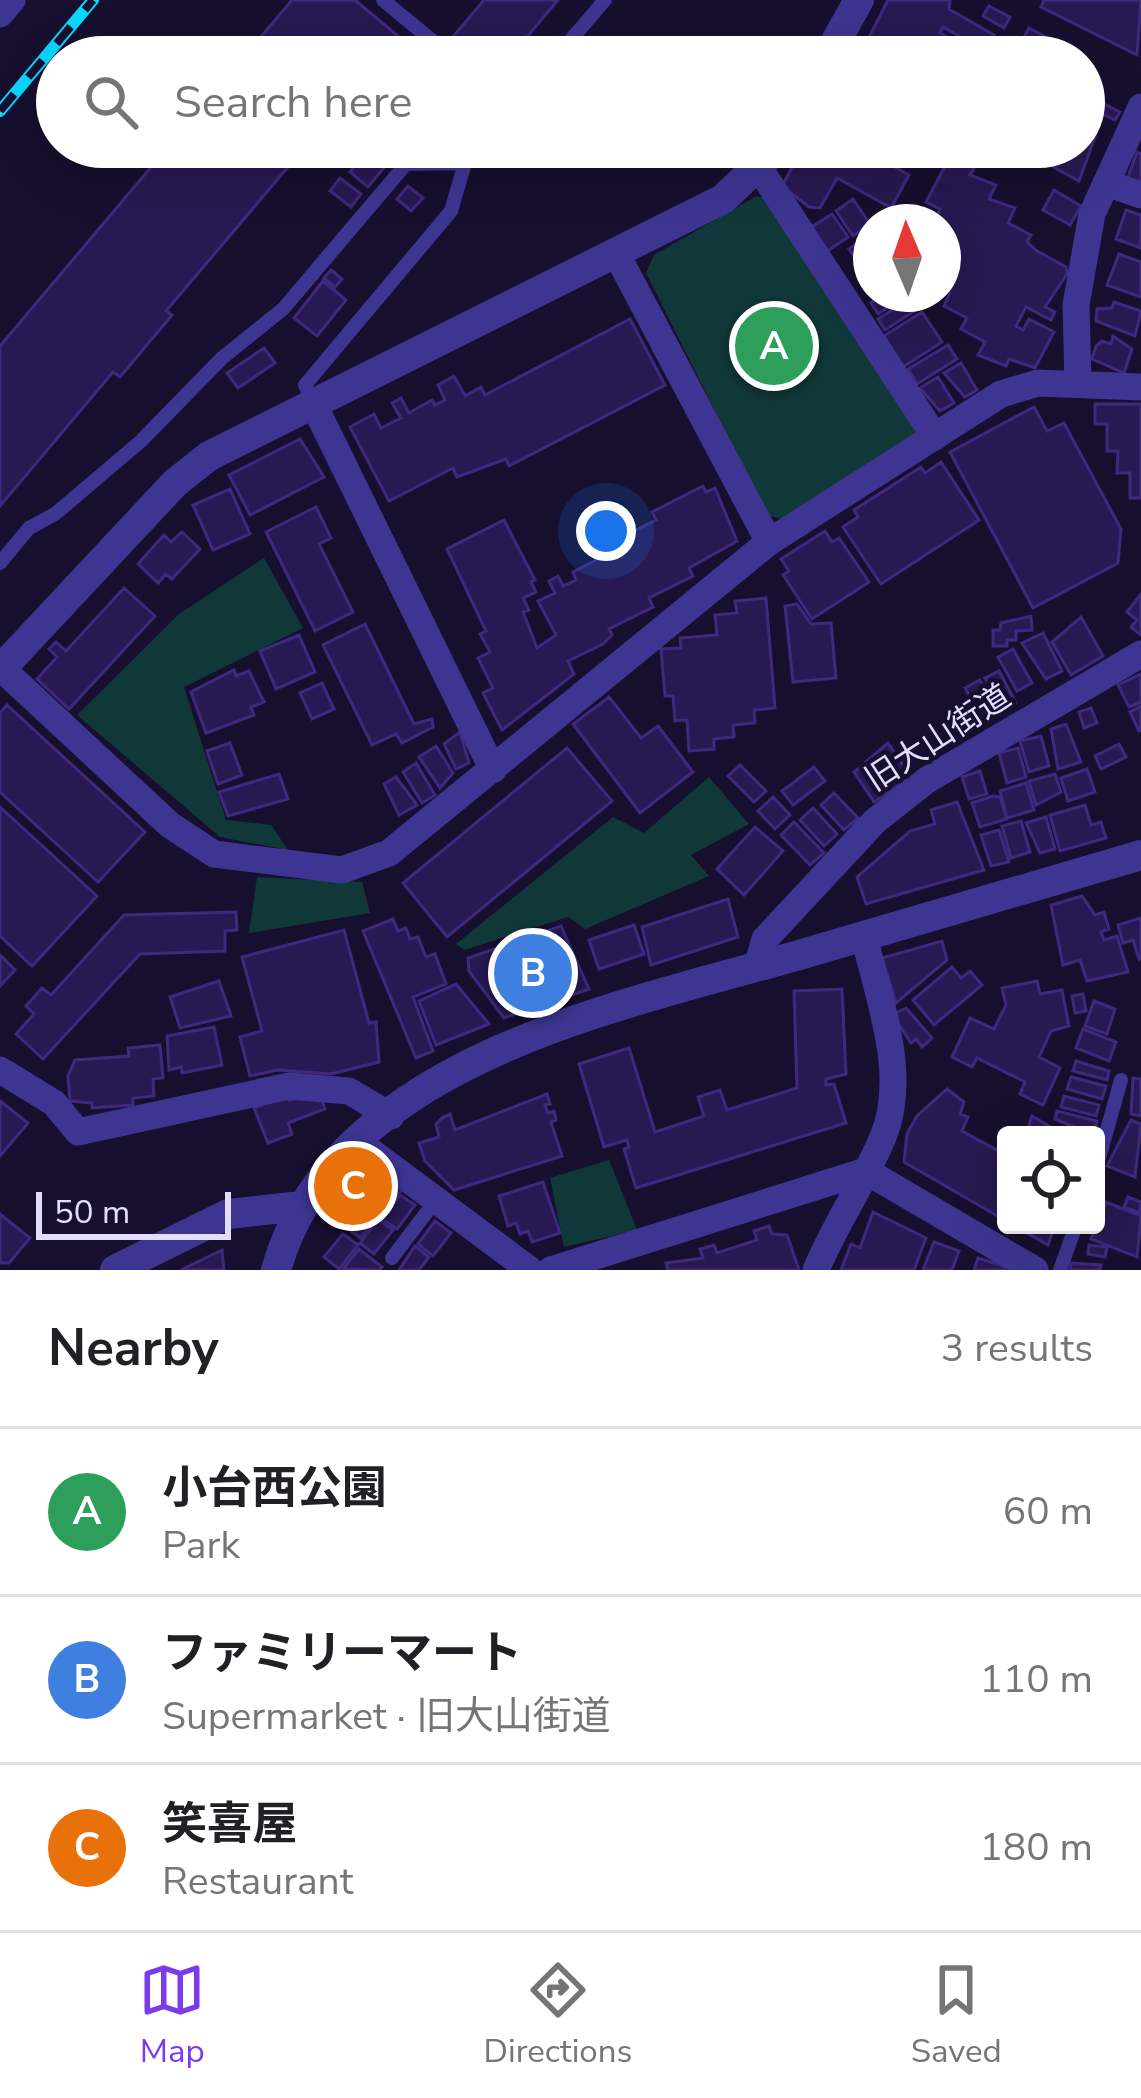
<!DOCTYPE html>
<meta charset="utf-8">
<style>
:root{--surface:#fff;--page:#f2f2f2;--text:#202124;--muted:#757577;--line:#e0e0e0;--accent:#7c3aed}
body{margin:0;font-family:"Nunito Sans","Noto Sans JP",sans-serif;background:var(--page);color:var(--text)}
.controls{position:absolute;right:36px;bottom:36px;display:grid;overflow:hidden;border-radius:12px;box-shadow:0 12px 48px #0002}
.controls button{width:108px;height:108px;display:grid;place-items:center;padding:0;border:0;border-bottom:3px solid var(--line);background:var(--surface);color:var(--text);font:60px sans-serif}
.compass{position:absolute;left:853px;top:204px;width:108px;height:108px;border-radius:50%;background:var(--surface);box-shadow:0 12px 48px #0002;rotate:358deg}
.scale{position:absolute;left:36px;bottom:30px;width:195px;box-sizing:border-box;padding-left:12px;border:6px solid #e2dcff;border-top:0;font-size:33px;line-height:42px;white-space:nowrap;color:#e2dcff;-webkit-text-stroke:9px #160f2e;paint-order:stroke}
.you{position:absolute;left:606px;top:531px;width:42px;height:42px;margin:-30px;border:9px solid #fff;border-radius:50%;background:#1a73e8;box-shadow:0 0 0 18px #1a73e833}
.badge{display:grid;place-items:center;width:78px;height:78px;border-radius:50%;background:var(--accent);color:#fff;font-size:39px;font-weight:700}
.pin{position:absolute;translate:-50% -50%;border:6px solid #fff;box-shadow:0 3px 12px #0006}
.list{margin:0;padding:0;list-style:none}
h2{display:flex;justify-content:space-between;align-items:center;height:156px;margin:0;padding:0 48px;font-size:51px}
h2 small{font-size:39px;font-weight:400;color:var(--muted)}
.list li{display:grid;grid-template-columns:78px 1fr auto;gap:36px;align-items:center;box-sizing:border-box;height:168px;padding:0 48px;border-top:3px solid var(--line)}
.list b{display:block;font-size:45px;white-space:nowrap}
.list p{margin:0;font-size:39px;white-space:nowrap;color:var(--muted)}
.list em{font-size:39px;font-style:normal;color:var(--muted)}
.icon{flex:none;width:66px;height:66px;fill:none;stroke:currentColor;stroke-width:2;stroke-linecap:round;stroke-linejoin:round}
.map{position:relative;flex:none;width:1141px;height:1270px;overflow:hidden}
.search{position:absolute;background:var(--surface);box-shadow:0 12px 48px #0002;left:36px;right:36px;top:36px;height:132px;display:flex;align-items:center;gap:30px;box-sizing:border-box;padding:0 42px;border-radius:66px;color:var(--muted);font-size:45px}
.sheet{height:660px;background:var(--surface)}
nav{display:flex;justify-content:space-around;align-items:center;box-sizing:border-box;height:168px;border-top:3px solid var(--line);background:var(--surface);font-size:33px;color:var(--muted)}
nav a{display:grid;justify-items:center;gap:6px}
nav .on{color:var(--accent)}
.map>svg:first-child{display:block}
.green{fill:#113839}
.building{fill:#271951;stroke:#3f2880;stroke-width:3}
.lines{fill:none;stroke-linecap:round;stroke-linejoin:round}
.service{stroke:#3e3592;stroke-width:14}
.minor{stroke:#3e3592;stroke-width:27}
.tertiary{stroke:#3e3592;stroke-width:30}
.rail-casing{stroke:#08d7ff;stroke-width:12}
.rail{stroke:#160f2e;stroke-width:8;stroke-dasharray:22;stroke-linecap:butt}
.labels{text-anchor:middle;dominant-baseline:central;stroke-width:9;stroke-linejoin:round;paint-order:stroke}
.street-label{font-size:33px;fill:#e2dcff;stroke:#160f2e}
</style>
<div class="map">
<svg width="1141" height="1270" viewBox="0 0 1141 1270">
<rect width="100%" height="100%" fill="#160f2e"/>
<path class="green" d="M755 197H768L914 418 915 433 786 520 767 515 646 273 654 255Z
M264 558 303 628 184 687 226 820 271 825 288 850 220 837 77 715 179 614Z
M709 777 749 824 691 855 709 876 585 929 568 917 464 950 456 944 613 817 644 833Z
M257 877 362 882 370 913 249 933Z
M609 1160 637 1230 564 1247 550 1178Z"/>
<path class="building" d="M292 0H355L398 36 380 57H244Z
M484 0H558L510 57H436Z
M888 0H950L949 9 994 35 981 57H951L961 37 943 27 940 33 951 39 944 51 932 45 926 57H859Z
M1044 0H1141L1137 55 1041 7Z
M989 6 1010 17 1004 28 983 16Z
M1029 28 1066 48 1067 57H1013Z
M1095 99 1120 112 1115 120 1091 108Z
M1089 111 1100 123 1079 181 1017 147H1084Z
M168 147H305L166 311 172 315 120 377 113 372 0 506V346Z
M370 147H401L368 187 350 172Z
M803 147H859L909 175 891 208 837 178 820 208 809 207 782 186Z
M953 151 978 161 970 175 996 185 989 199 1015 208 1008 223 1031 235 1027 242 1037 251 1066 267 1067 274 1045 307 1055 312 1051 320 1026 307 1016 326 1023 330 1029 319 1054 332 1035 368 1009 359 1006 366 978 355 985 342 961 329 967 318 944 306 950 293 943 289V222H915L920 212 935 220 940 209 926 202Z
M1137 152 1141 154V185L1127 180Z
M340 178 361 194 351 207 330 191Z
M408 186 423 198 411 211 397 199Z
M1054 190 1081 206 1070 225 1043 210Z
M853 199 870 224 853 236 836 211Z
M1126 210 1141 215V248L1116 239Z
M832 214 848 237 826 252 810 228Z
M871 234V273L867 276 849 249Z
M1119 254 1141 262V297L1107 285Z
M331 270 342 279 335 287 324 278Z
M323 281 346 300 317 336 294 318Z
M884 294H908L878 314 871 303Z
M915 296 922 306 885 330 878 319Z
M1114 302 1141 311 1135 336 1096 321 1097 309 1112 308Z
M922 312 942 342 903 367 884 336Z
M630 319 665 385 509 466 506 459 457 477 453 468 389 501 350 427 374 414 381 428 401 418 392 403 401 398 409 413 432 400 435 405 445 400 438 385 454 376 465 396 481 387 485 395Z
M1113 336 1132 349 1124 373 1092 359 1096 346 1102 341 1111 344Z
M948 345 957 359 917 384 908 369Z
M264 348 275 363 238 388 227 373Z
M961 363 977 390 965 397 944 373Z
M938 377 954 403 940 411 920 388Z
M1095 404H1141V498H1130V473H1117L1118 451H1107V424H1095Z
M1034 407 1047 431 1064 423 1121 529 1118 563 1033 608 950 452Z
M300 439 324 477 250 515 229 475Z
M941 462 979 520 881 584 843 527 858 517 854 510 921 467 925 473Z
M703 486 706 492 715 488 737 541 689 568 693 576 649 598 653 607 609 629 612 635 603 644 568 661 574 674 502 730 483 693 493 688 478 658 490 652 480 634 486 631 447 549 504 520 535 580 531 582 536 592 523 598 529 610 523 612 537 648 556 635 538 601 555 593 549 581 558 576 563 586 576 580 573 572 616 550 612 542 656 520 652 512Z
M230 489 250 534 213 550 193 505Z
M316 507 331 538 319 544 353 612 315 631 266 532Z
M825 531 832 542 839 538 869 582 812 619 783 575 789 571 781 559Z
M182 532 200 549 172 579 166 574 158 583 138 564 164 535 171 542Z
M124 588 155 616 69 709 37 679 57 657 49 649 56 642 66 651Z
M1141 594V635L1131 627 1137 620 1127 612Z
M766 598 775 708 754 710 755 723 733 725 734 737 714 739V749L689 751 687 720 675 721 673 696H665L661 649 681 648 680 638 717 635 715 615 737 613 735 601Z
M797 604 811 624 831 623 836 678 793 682 785 606Z
M1031 616 1032 630 1016 631V640H1007V646H993V630H1000L1001 623Z
M1081 617 1103 656 1071 675 1052 642Z
M365 624 414 724 432 719 433 727 402 743 396 734 372 745 323 645Z
M1043 633 1062 671 1046 679 1022 643Z
M299 635 315 672 276 689 260 651Z
M1013 649 1032 683 1017 691 998 657Z
M234 670 236 676 249 671 264 702 251 707 254 715 206 733 191 692Z
M999 671 1016 703 1003 710 985 678Z
M1141 674V702L1129 707 1118 685Z
M980 680 996 710 981 718 965 688Z
M322 683 334 709 312 719 300 693Z
M609 697 641 738 658 726 693 772 640 813 573 724Z
M7 705 145 832 98 882 0 792V713Z
M1141 706V730L1139 731 1130 712Z
M1091 708 1097 723 1084 728 1079 712Z
M1066 724 1081 762 1058 769 1051 729Z
M460 732 469 763 456 769 444 744Z
M1041 736 1049 766 1029 772 1020 741Z
M230 743 242 775 218 784 207 751Z
M888 743 911 777 874 802 854 772Z
M1119 744 1126 757 1101 769 1095 756Z
M436 746 453 773 440 788 419 757Z
M567 748 612 801 447 937 403 883Z
M1018 748 1026 777 1007 783 999 753Z
M416 763 435 795 422 803 403 772Z
M740 765 766 791 754 802 728 776Z
M814 767 825 781 793 805 782 791Z
M1087 769 1095 792 1068 801 1061 778Z
M980 771 987 794 969 799 962 777Z
M279 774 288 799 228 816 219 792Z
M1055 774 1061 792 1036 805 1029 781Z
M396 777 417 805 399 815 384 784Z
M1026 783 1034 810 1007 818 1000 791Z
M834 793 858 818 844 830 821 805Z
M993 796 1000 797 1007 819 980 827 972 803Z
M773 797 790 815 775 829 758 811Z
M957 802 984 870 866 904 857 877 910 831 935 824 931 810Z
M1085 805 1091 825 1101 822 1106 838 1060 851 1050 815Z
M0 807 97 896 32 966 0 936Z
M813 808 837 834 824 846 800 820Z
M1046 817 1055 849 1040 853 1026 823Z
M1021 821 1030 852 1011 858 1002 826Z
M794 822 824 853 810 865 781 835Z
M755 827 783 851 744 895 717 869Z
M999 830 1009 862 991 866 981 835Z
M1082 896 1095 915 1104 912 1109 929 1101 932 1104 940 1117 936 1128 972 1087 981 1080 960 1063 965 1051 905Z
M728 899 738 937 651 965 642 927Z
M236 912 237 930 225 931V951L140 954 43 1059 16 1034 34 1014 26 1006 42 988 51 995 124 915Z
M1141 918V958L1139 959 1133 940 1123 943 1118 925Z
M393 919 398 931 406 928 410 939 418 937 426 957 435 954 446 984 413 997 433 1051 416 1058 363 931Z
M634 925 644 954 599 969 589 940Z
M561 926 589 989 504 1018 469 971 468 958Z
M344 930 369 1023 376 1022 379 1062 331 1074 277 1070 250 1076 240 1037 262 1031 242 957Z
M942 941 947 960 896 1003 882 958Z
M0 955 15 970 0 986Z
M952 967 961 978 970 971 982 985 934 1025 913 1000Z
M219 981 231 1016 180 1028 170 997Z
M1037 981 1040 994 1062 990 1069 1026 1051 1031 1039 1057 1060 1068 1043 1105 1020 1094 1025 1082 977 1058 972 1067 952 1057 970 1018 994 1029 1006 1005 1002 988Z
M456 984 489 1024 436 1045 419 1001Z
M842 989 846 1074 826 1079V1085L834 1084 846 1123 636 1188 624 1149 629 1147 627 1140 604 1147 579 1064 629 1048 655 1132 704 1116 698 1097 720 1090 727 1110 797 1088 794 991Z
M1083 994 1086 1011 1075 1013 1072 996Z
M1094 1001 1115 1009 1107 1034 1085 1026Z
M906 1008 932 1038 922 1047 916 1039 911 1043 896 1020 894 1014Z
M214 1027 222 1065 182 1073 181 1067 169 1070 167 1036Z
M1083 1029 1116 1042 1109 1061 1076 1048Z
M160 1045 163 1078 153 1079 154 1096 133 1098V1105L92 1108V1103L70 1101 68 1076 75 1060 129 1056 128 1048Z
M1076 1061 1109 1071 1107 1080 1073 1071Z
M1071 1077 1106 1086 1102 1099 1067 1089Z
M1133 1078 1141 1079V1116L1131 1114Z
M947 1089 964 1102 960 1114 968 1117 962 1131 1006 1155V1221L904 1162 907 1134 917 1116Z
M319 1094 325 1109 288 1123 292 1134 268 1143 254 1108 287 1095 289 1100Z
M547 1094 550 1104 545 1105 548 1113 554 1111 556 1120 551 1122 562 1156 454 1190 425 1161 419 1143 439 1137 436 1124 443 1117 450 1114 455 1130Z
M1064 1096 1099 1105 1096 1116 1061 1107Z
M0 1101 28 1123 0 1156Z
M1057 1111 1097 1121 1093 1135 1055 1119Z
M1032 1116 1064 1135H1007L1011 1128 1026 1134Z
M1131 1120 1141 1124 1135 1177 1107 1166Z
M392 1182 402 1190 383 1210 364 1195 372 1185Z
M543 1182 560 1233 532 1242 528 1231 520 1234 516 1223 508 1226 499 1196Z
M400 1195 415 1205 397 1229 382 1219Z
M1128 1197 1141 1202 1140 1213 1124 1207Z
M361 1201 378 1215 360 1238 342 1224Z
M1106 1202 1141 1216 1137 1257 1091 1239Z
M873 1212 926 1238 914 1270H841L851 1244 860 1248Z
M0 1214 30 1238 9 1263H0Z
M378 1219 393 1230 374 1254 360 1243Z
M435 1221 451 1233 433 1256 418 1244Z
M1013 1225H1055L1048 1245Z
M769 1226 772 1234 787 1235 799 1270H668L666 1263 703 1258 700 1249 714 1245 717 1253 757 1240 754 1231Z
M343 1234 358 1245 339 1269 324 1257Z
M934 1242 959 1251 952 1270H923Z
M1089 1245 1107 1247 1105 1257 1088 1254Z
M415 1246 429 1257 419 1270H399Z
M359 1249 382 1267 379 1270 343 1269Z
M222 1250 224 1270H181Z
M978 1258 1006 1267 1005 1270H974Z
M1071 1263 1101 1265 1100 1270H1070Z"/>
<g class="lines">
<path class="service" d="M383 0 435 43 423 57
M556 57 605 0
M314 405 305 385 451 211 465 163
M0 563 29 528 55 514 141 441 222 358 283 309 406 164 465 163 478 147
M1096 1169 1121 1080
M392 1258 436 1200
M1060 1270 1076 1225"/>
<path class="minor" d="M0 14 12 0
M759 168 935 437
M1106 183 1141 195
M616 253 769 542
M1078 382 1076 305 1092 214 1141 107
M314 405 493 770
M1 668 170 825 214 854 342 870 389 853 769 542 1001 394 1038 383 1141 387
M757 967 765 939 875 821 927 780 1141 654
M0 1070 54 1103 78 1132 289 1086 349 1091 391 1116
M358 1142 530 1270
M551 1270 866 1171 1035 1270
M816 1270C835 1224 864 1183 883 1137 909 1075 878 997 864 936"/>
<path class="tertiary" d="M827 57 859 0
M0 670 175 483 209 456 723 199 778 147
M115 1270 228 1214 302 1206
M276 1270C335 1060 619 1007 799 955 913 922 1027 888 1141 855"/>
<defs>
<path id="rail" d="M0 111 93 0"/>
</defs>
<use href="#rail" class="rail-casing"/>
<use href="#rail" class="rail"/>
</g>
<g class="labels">
<g class="street-label">
<text transform="translate(938 738) rotate(-33)">旧大山街道</text>
</g>
</g>
</svg>
<div class="controls">
<button><svg class="icon" aria-label="locate" viewBox="0 0 24 24"><circle cx="12" cy="12" r="6"/><path d="M12 2v4M12 18v4M2 12h4M18 12h4"/></svg></button>
</div>
<svg class="compass" viewBox="-18 -18 36 36"><path d="M0-13l5 13h-10z" fill="#e53935"/><path d="M0 13l5-13h-10z" fill="#757577"/></svg>
<div class="scale">50 m</div>
<div class="you"></div>
<div class="pin badge" style="left:774px;top:346px;background:#2e9e5b">A</div>
<div class="pin badge" style="left:533px;top:973px;background:#3f7fe0">B</div>
<div class="pin badge" style="left:353px;top:1186px;background:#e8710a">C</div>
<div class="search"><svg class="icon" aria-label="search" viewBox="0 0 24 24"><circle cx="10" cy="10" r="6"/><path d="M15 15l6 6"/></svg>Search here</div>
</div>
<section class="sheet">
<h2>Nearby<small>3 results</small></h2>
<ul class="list">
<li><span class="badge" style="background:#2e9e5b">A</span><div><b>小台西公園</b><p>Park</p></div><em>60 m</em></li>
<li><span class="badge" style="background:#3f7fe0">B</span><div><b>ファミリーマート</b><p>Supermarket · 旧大山街道</p></div><em>110 m</em></li>
<li><span class="badge" style="background:#e8710a">C</span><div><b>笑喜屋</b><p>Restaurant</p></div><em>180 m</em></li>
</ul>
</section>
<nav>
<a class="on"><svg class="icon" aria-label="map" viewBox="0 0 24 24"><path d="M3 6l6-2 6 2 6-2v14l-6 2-6-2-6 2zM9 4v14M15 6v14"/></svg>Map</a>
<a><svg class="icon" aria-label="directions" viewBox="0 0 24 24"><path d="M12 3l9 9-9 9-9-9zM9 14v-3h6M13 9l2 2-2 2"/></svg>Directions</a>
<a><svg class="icon" aria-label="saved" viewBox="0 0 24 24"><path d="M7 4h10v16l-5-4-5 4z"/></svg>Saved</a>
</nav>
